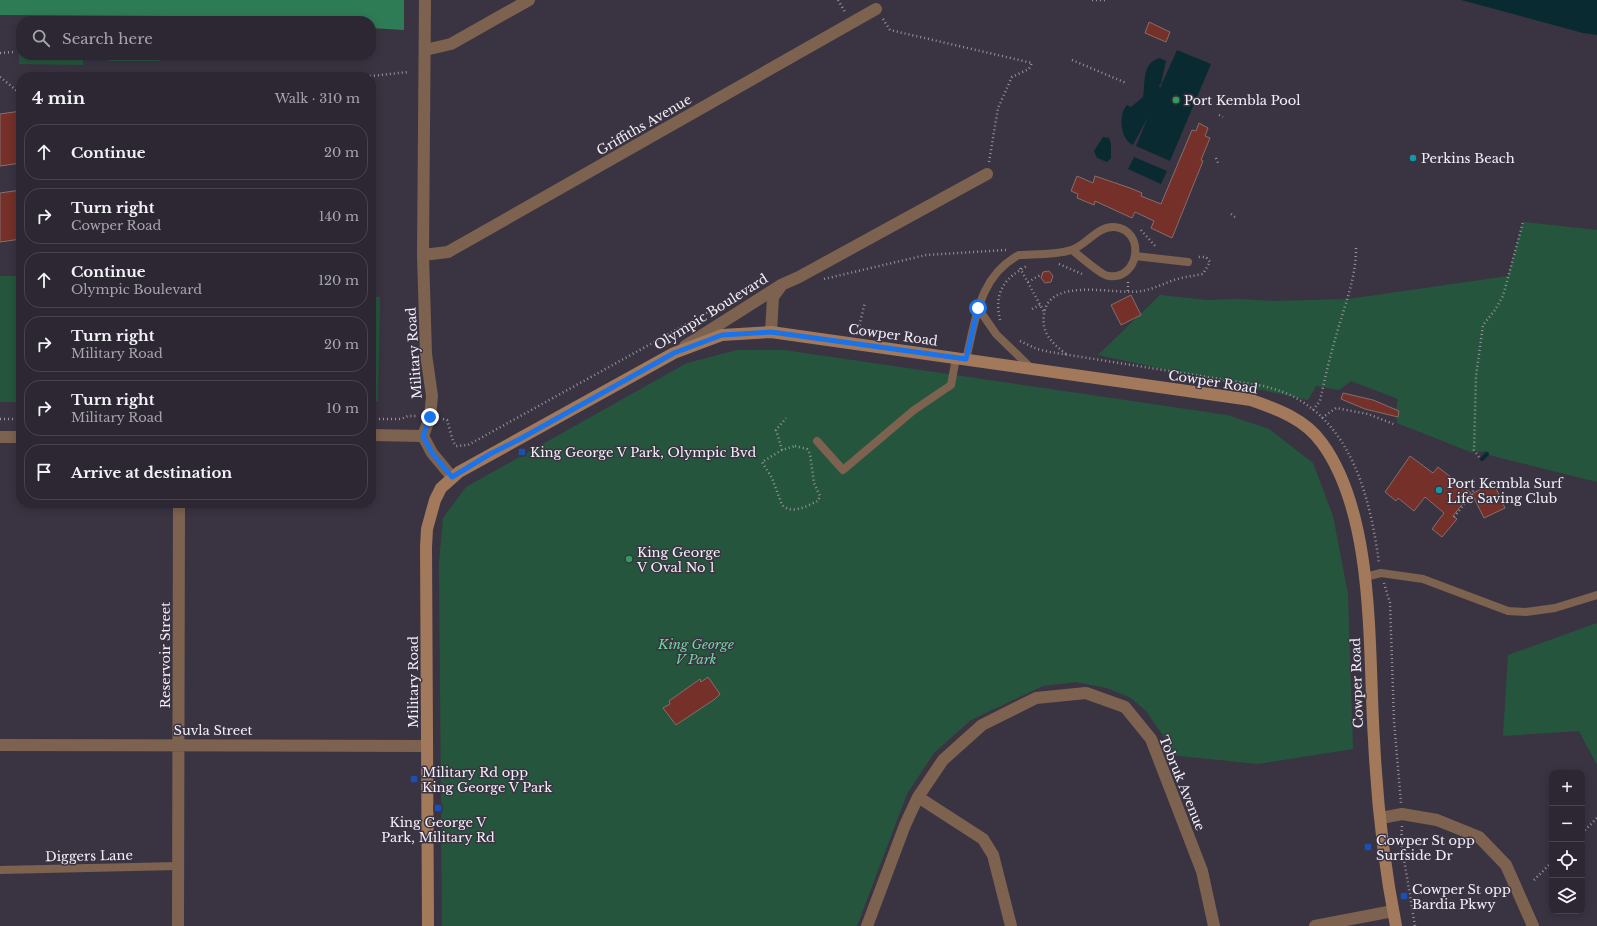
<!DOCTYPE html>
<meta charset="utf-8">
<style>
:root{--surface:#2c2732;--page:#38333e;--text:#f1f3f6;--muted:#a6a5ac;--line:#48444d}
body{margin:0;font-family:"Libre Baskerville",serif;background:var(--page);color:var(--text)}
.controls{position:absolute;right:12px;bottom:12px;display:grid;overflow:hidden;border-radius:8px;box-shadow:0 2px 10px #0003}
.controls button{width:36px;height:36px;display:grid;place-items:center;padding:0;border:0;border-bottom:1px solid var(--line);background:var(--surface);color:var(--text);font:20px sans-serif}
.stop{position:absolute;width:12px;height:12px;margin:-9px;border:3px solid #1a73e8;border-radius:50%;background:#fff}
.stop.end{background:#1a73e8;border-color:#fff;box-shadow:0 1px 4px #0008}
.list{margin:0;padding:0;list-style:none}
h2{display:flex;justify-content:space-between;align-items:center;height:52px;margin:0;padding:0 16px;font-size:17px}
h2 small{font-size:13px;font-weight:400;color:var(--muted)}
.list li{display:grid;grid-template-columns:26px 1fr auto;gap:12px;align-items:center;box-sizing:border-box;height:56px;margin:0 8px 8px;padding:0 8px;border:1px solid var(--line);border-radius:16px}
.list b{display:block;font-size:15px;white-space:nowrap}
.list p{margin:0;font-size:13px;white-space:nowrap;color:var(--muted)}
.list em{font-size:13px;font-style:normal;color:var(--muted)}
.icon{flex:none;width:22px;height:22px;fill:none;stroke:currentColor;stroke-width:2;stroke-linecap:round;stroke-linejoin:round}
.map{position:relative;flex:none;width:1597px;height:926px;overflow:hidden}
.search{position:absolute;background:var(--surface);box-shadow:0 2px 10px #0003;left:16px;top:16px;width:360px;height:44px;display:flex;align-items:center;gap:10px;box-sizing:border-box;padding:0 14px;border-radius:16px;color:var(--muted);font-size:15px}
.panel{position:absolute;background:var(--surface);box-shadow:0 2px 10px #0003;left:16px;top:72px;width:360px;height:436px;border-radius:16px}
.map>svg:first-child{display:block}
.green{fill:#25563d}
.forest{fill:#2e7c55}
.water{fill:#0a2a31}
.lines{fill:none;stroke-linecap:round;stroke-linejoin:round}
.stream{stroke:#0a2a31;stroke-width:4}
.building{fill:#743029;stroke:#836f6c}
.path{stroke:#98939e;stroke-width:2.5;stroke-dasharray:1 3;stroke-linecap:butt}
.lane{stroke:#7d6250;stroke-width:8}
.street{stroke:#7d6250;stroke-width:12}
.secondary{stroke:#a3795c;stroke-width:12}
.route{stroke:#1a73e8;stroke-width:5}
.leisure-dot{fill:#2e9e5b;stroke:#3a3442;stroke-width:1.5}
.culture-dot{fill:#0f9aa8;stroke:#3a3442;stroke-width:1.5}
.transit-dot{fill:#1a4fb4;stroke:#3a3442;stroke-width:1.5}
.labels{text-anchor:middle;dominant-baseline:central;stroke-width:3;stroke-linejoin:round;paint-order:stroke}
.poi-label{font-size:13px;fill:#f2eef7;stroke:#3a3442;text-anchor:start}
.street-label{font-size:13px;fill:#f2eef7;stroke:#3a3442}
.park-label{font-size:13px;font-style:italic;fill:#6ed7a0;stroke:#3a3442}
</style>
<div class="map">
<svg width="1597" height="926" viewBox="0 0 1597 926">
<rect width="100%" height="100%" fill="#3a3442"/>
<path class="green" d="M19 35H21V55H83V65L19 64Z
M109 55H159V61H109Z
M1523 222 1597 230V482L1489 455 1486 451 1478 452 1473 450V453L1397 423 1396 409 1398 399 1351 381 1339 390 1316 386 1308 400 1098 355 1160 295 1207 300 1239 299 1274 301 1348 299 1508 276Z
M0 276H21V402H0Z
M371 297H380L378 401H371Z
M737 350H784L1227 415 1269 429 1313 463 1333 516 1348 594 1353 749 1258 764 1170 755 1166 740 1146 711 1131 698 1107 688 1076 682 1043 686 971 720 934 753 907 794 857 926H442L439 563 443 518 466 487 687 363Z
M1597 623V765L1579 731 1503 736 1508 655Z"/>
<path class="forest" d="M0 0H404V30L371 28V21H246L166 16 0 15Z"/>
<path class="water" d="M1461 0H1597V35L1583 33Z
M1177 50 1211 64 1170 161 1136 146 1148 117 1133 145C1120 140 1118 114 1127 105L1131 107 1143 97C1146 82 1141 63 1160 58L1166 61 1161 84 1159 85 1160 88Z
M1103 137 1109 138 1111 144V158L1107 162 1097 158 1094 151Z
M1134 157 1167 171 1161 184 1128 169Z"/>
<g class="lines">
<path class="stream" d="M1482 459 1487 454"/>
</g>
<path class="building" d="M1149 22 1170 32 1166 42 1145 33Z
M21 111V163L0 166V114Z
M1199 123 1208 128 1205 136 1210 138 1201 160 1203 161 1172 238 1151 228 1154 221 1135 212 1132 218 1095 201 1094 205 1077 198 1078 194 1071 191 1077 176 1093 183 1095 176 1130 188 1142 193 1141 196 1161 204 1192 130 1196 131Z
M21 190V239L0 242V193Z
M1049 271 1053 276 1051 282 1045 283 1041 278 1043 272Z
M1131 295 1141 315 1121 325 1111 305Z
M1343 393 1373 400 1399 411 1398 417 1365 409 1341 399Z
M1410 456 1433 473 1438 467 1471 493 1453 516 1457 519 1442 537 1432 529 1444 513 1425 497 1414 511 1398 498 1396 501 1385 492Z
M1493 482 1505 508 1484 518 1472 494Z
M708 677 720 694 715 699 676 725 663 708 670 704 669 701 700 679 701 682Z"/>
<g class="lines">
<path class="path" d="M838 0 845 12
M1092 0H1106
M883 19 890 30 1032 63 1029 69 1012 77 998 108 989 162
M0 53 13 52
M1072 60 1126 83
M0 77 21 94
M362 77 408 72
M1219 115 1223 117
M1216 158 1218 163
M1231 214 1235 217
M1141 230 1156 247
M1059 264 1082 274
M1020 268 1044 312
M824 279 926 255 1006 250
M1028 282 1042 274
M1128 291V282
M1032 309 1040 305
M1000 320C994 293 1003 279 1027 266
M860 333 859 327 865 302
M1020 341 1037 349 1050 352 1264 386C1277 390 1289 393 1301 401 1355 434 1371 504 1379 563
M1066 354C1052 343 1041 333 1044 314 1049 275 1119 296 1142 291 1153 289 1163 284 1174 280 1183 277 1193 276 1203 274L1210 262 1206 257H1197
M1313 410 1320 401C1325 377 1331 353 1338 329 1346 302 1356 277 1356 248
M1322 418 1336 408 1368 414 1396 425
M0 419H21
M371 419H401L408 416H418
M443 419 447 420C450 428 451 439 456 446L468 445 732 299
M795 446 807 449 810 454 814 483 820 496 818 501C807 506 792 515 782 505L772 478 762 462 782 450Z
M782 450 776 430 786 418
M1479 457 1474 450 1476 376 1483 325 1495 310 1503 296 1523 222
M1454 517 1473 493V478
M1384 583 1390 603 1394 721 1401 803
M1402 826 1401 841 1415 926
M1582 833 1597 818
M1534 880 1552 862"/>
<path class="lane" d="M1135 256 1188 262
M978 308 996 334 1032 369
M966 359C976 319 979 276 1019 255 1034 254 1057 255 1071 250 1086 246 1097 226 1114 227 1146 229 1140 280 1109 276 1102 276 1080 256 1072 250
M817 441 843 470 914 410 951 385 956 358
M1365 577 1381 573 1423 579 1508 611 1526 612 1555 608 1597 595
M0 870 178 866"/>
<path class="street" d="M425 0 423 255 426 354 432 396 430 417 423 436 432 453 452 477
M425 50 451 44 529 0
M423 255 448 252 876 9
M771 332 773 297 781 286
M685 346 781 285 799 277 987 174
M371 435 423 436
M0 437H21
M0 745 427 746
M918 797 983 839 993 855 1011 926
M1381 818 1402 814 1437 820 1479 837 1506 865 1533 926
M178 926 179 503
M867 926 905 825 918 797 943 760 982 725 1036 698 1086 693 1125 707 1151 739 1202 871 1214 926
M1315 926 1393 911"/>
<path class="secondary" d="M428 926 426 547 427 529 435 500 441 488 459 472 674 353 722 335 771 332 1251 400C1277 409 1305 419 1322 443 1376 517 1368 651 1374 740 1377 802 1384 865 1396 926"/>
</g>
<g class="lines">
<path class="route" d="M430 417 423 436 432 453 452 477 490 454 520 439 674 353 722 335 771 332 966 359 978 308"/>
</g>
<g class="leisure-dot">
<circle cx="1176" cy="100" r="4"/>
<circle cx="629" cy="559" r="4"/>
</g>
<g class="culture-dot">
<circle cx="1413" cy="158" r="4"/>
<circle cx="1439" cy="490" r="4"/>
</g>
<g class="transit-dot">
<rect x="518" y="448" width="8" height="8" rx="2"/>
<rect x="410" y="775" width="8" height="8" rx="2"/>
<rect x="434" y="804" width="8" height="8" rx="2"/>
<rect x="1364" y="843" width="8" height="8" rx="2"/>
<rect x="1400" y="892" width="8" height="8" rx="2"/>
</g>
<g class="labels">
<g class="poi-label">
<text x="1184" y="100">Port Kembla Pool</text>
<text x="1421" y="158">Perkins Beach</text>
<text x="530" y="452">King George V Park, Olympic Bvd</text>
<text x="1447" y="483">Port Kembla Surf<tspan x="1447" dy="15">Life Saving Club</tspan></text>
<text x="637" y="552">King George<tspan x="637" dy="15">V Oval No 1</tspan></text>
<text x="422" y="772">Military Rd opp<tspan x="422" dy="15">King George V Park</tspan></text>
<text x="438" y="822" text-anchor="middle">King George V<tspan x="438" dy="15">Park, Military Rd</tspan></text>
<text x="1376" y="840">Cowper St opp<tspan x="1376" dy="15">Surfside Dr</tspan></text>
<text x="1412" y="889">Cowper St opp<tspan x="1412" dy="15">Bardia Pkwy</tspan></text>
</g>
<g class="street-label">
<text transform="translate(644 125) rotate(-30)">Griffiths Avenue</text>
<text transform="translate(711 312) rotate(-32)">Olympic Boulevard</text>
<text transform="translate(893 335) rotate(8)">Cowper Road</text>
<text transform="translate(414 353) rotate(-94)">Military Road</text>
<text transform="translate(1213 382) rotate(9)">Cowper Road</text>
<text transform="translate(165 655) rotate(-90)">Reservoir Street</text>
<text transform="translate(413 682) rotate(-90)">Military Road</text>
<text transform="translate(1357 683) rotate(-92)">Cowper Road</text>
<text x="213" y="730">Suvla Street</text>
<text transform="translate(1182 783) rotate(68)">Tobruk Avenue</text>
<text transform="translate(89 856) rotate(-1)">Diggers Lane</text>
</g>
<g class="park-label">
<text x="696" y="644">King George<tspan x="696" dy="15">V Park</tspan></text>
</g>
</g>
</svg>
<div class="controls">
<button>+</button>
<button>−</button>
<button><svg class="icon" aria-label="locate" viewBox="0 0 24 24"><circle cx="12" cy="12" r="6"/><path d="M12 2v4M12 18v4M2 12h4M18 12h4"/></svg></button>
<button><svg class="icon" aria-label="layers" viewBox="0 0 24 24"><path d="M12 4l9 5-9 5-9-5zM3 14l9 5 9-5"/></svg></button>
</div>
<div class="stop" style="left:978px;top:308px"></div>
<div class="stop end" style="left:430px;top:417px"></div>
<div class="search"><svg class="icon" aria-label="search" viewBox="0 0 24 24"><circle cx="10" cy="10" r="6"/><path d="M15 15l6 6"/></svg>Search here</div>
<section class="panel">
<h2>4 min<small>Walk · 310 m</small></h2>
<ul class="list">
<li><svg class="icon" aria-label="ahead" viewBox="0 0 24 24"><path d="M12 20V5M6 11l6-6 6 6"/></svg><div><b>Continue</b></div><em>20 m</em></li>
<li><svg class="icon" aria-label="right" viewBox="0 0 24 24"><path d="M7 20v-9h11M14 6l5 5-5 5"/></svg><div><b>Turn right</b><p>Cowper Road</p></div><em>140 m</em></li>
<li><svg class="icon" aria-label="ahead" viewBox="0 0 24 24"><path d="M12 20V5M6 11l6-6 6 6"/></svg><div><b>Continue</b><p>Olympic Boulevard</p></div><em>120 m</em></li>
<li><svg class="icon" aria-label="right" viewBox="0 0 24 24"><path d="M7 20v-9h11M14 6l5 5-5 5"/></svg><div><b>Turn right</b><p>Military Road</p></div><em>20 m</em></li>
<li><svg class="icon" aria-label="right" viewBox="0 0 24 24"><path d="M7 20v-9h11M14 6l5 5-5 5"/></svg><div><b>Turn right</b><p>Military Road</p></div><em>10 m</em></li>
<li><svg class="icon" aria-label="arrive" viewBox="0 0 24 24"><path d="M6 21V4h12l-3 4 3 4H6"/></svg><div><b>Arrive at destination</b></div></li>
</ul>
</section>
</div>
